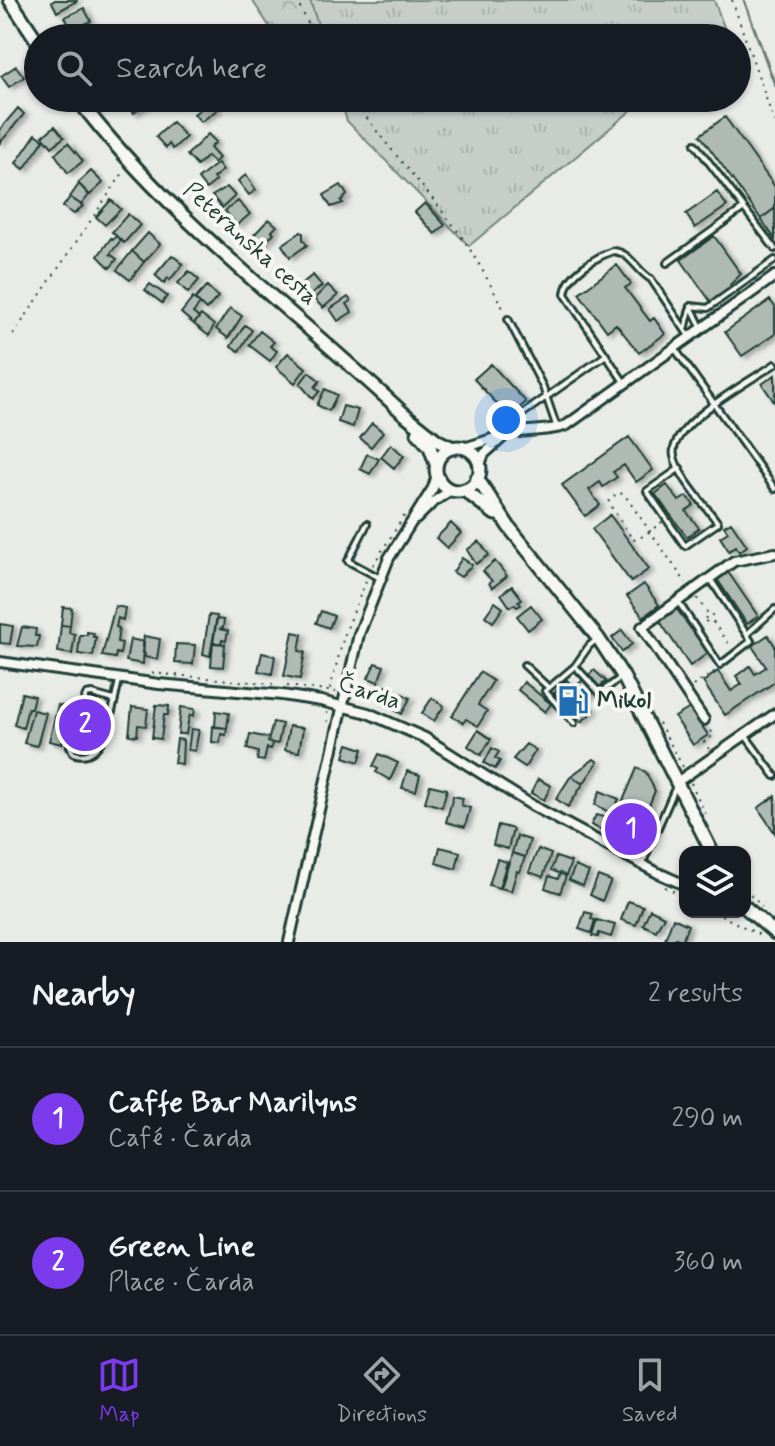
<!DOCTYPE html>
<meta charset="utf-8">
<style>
:root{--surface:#171b24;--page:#242831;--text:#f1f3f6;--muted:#9ea1a6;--line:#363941;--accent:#7c3aed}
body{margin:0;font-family:Mynerve,sans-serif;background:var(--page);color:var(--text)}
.controls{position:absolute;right:24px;bottom:24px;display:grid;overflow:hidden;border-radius:16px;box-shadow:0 2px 6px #0004}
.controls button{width:72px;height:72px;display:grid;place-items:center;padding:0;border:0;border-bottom:2px solid var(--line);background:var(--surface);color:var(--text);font:40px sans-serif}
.you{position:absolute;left:506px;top:420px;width:28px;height:28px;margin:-20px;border:6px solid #fff;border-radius:50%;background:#1a73e8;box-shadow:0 0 0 12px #1a73e833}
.badge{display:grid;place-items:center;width:52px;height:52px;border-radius:50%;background:var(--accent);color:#fff;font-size:26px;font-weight:700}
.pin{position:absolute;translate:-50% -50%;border:4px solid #fff;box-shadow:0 2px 8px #0006}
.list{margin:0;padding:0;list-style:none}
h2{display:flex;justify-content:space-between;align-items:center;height:104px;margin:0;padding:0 32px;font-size:34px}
h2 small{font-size:26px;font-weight:400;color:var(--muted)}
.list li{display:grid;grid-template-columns:52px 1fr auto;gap:24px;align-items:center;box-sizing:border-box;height:144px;padding:0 32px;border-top:2px solid var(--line)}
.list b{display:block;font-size:30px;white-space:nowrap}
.list p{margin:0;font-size:26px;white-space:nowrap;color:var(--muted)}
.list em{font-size:26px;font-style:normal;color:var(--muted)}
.icon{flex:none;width:44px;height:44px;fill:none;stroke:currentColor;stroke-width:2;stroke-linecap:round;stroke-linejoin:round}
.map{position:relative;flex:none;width:775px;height:942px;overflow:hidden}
.search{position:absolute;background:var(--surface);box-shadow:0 2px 6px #0004;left:24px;right:24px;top:24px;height:88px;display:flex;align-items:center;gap:20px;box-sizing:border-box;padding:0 28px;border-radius:44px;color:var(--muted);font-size:30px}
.sheet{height:392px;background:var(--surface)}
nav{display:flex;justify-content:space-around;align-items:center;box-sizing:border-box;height:112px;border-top:2px solid var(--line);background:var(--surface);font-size:22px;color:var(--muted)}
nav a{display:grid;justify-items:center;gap:4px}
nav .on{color:var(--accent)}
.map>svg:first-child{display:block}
.grass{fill:url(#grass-tufts);stroke:#73867e;stroke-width:2}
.forest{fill:url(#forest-crowns);stroke:#73867e;stroke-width:2}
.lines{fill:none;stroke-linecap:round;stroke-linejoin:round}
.stream{stroke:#687c75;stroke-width:3}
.building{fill:#b0bab5;stroke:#1f3d34;stroke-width:2;filter:url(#shadow)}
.service-casing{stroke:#1f3d34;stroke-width:10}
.minor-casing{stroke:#1f3d34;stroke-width:14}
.secondary-casing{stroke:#1f3d34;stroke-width:17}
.path{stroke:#1f3d34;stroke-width:2;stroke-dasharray:2 6;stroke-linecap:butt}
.service{stroke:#f6f6f2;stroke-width:4}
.minor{stroke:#f6f6f2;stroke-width:8}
.secondary{stroke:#f6f6f2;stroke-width:11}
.labels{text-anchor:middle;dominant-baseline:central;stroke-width:8;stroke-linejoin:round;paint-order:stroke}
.street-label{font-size:24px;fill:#1f3d34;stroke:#f6f6f2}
.poi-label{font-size:24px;font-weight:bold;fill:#1f3d34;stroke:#f6f6f2;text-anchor:start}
</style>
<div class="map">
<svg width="775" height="942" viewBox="0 0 775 942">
<defs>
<pattern id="grass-tufts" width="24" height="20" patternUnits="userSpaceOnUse" patternTransform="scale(2)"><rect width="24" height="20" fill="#c7cec9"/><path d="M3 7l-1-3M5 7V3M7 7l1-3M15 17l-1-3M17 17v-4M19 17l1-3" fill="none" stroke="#aab2ad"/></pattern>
<pattern id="forest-crowns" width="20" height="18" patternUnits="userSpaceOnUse" patternTransform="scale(2)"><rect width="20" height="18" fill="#c7cec9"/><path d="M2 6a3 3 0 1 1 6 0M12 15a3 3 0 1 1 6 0" fill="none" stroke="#aab2ad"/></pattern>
<filter id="shadow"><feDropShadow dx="4.5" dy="2.5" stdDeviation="2" flood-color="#0004"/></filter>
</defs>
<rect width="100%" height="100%" fill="#e9ebe7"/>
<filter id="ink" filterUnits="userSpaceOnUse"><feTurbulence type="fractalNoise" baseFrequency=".0125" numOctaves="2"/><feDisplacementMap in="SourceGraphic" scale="16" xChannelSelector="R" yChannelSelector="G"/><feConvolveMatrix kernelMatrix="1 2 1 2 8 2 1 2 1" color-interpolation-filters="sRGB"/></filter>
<g filter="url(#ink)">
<path class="grass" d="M310 0H714L728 38H322Z
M340 98H646L469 246 347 121Z"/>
<path class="forest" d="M252 0H310L322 38H277Z"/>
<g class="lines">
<path class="stream" d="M744 0 775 85"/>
</g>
<path class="building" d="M55 0H77V1L57 12 52 2Z
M84 8 91 21 72 31 65 17Z
M16 66 24 77 9 87 1 76Z
M123 98H142L146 104 134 113Z
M212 101 218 109 201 122 194 114Z
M18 108 24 114 0 143V129Z
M725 117 775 187V208L761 219 700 135Z
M172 122 186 137 173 149 169 144 166 148 156 137Z
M55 126 64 137 52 147 43 136Z
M36 134 44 140 24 169 16 163Z
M208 134 216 142 210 148 219 158 214 163 207 156 197 166 187 155Z
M68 143 83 161 68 173 55 154Z
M218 163 223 170 213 178 216 181 206 189 198 179Z
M91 171 103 183 90 195 78 183Z
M246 175 256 190 249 195 238 181Z
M79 184 89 195 81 205 70 197Z
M341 185 347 195 341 201 343 203 331 207 324 195Z
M227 187 235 196 222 208 212 196Z
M717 192 727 206 695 228 686 214Z
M70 197 83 206 74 214 63 207Z
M111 200 121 209 105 225 96 217Z
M238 201 250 214 237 225 225 211Z
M425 203 445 225 435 234 415 212Z
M775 208V239L761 219Z
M128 214 140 225 124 243 112 232Z
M269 219 277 226 272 231 274 233 261 247 251 238Z
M301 232 303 233V240L307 245 290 257 282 245Z
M148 233 160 244 144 262 132 251Z
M116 236 121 240 110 254 117 259 110 268 98 256 111 238 113 240Z
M714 236 741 274 730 285 732 288 711 302 681 260Z
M132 251 144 262 130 280 117 270Z
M172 255 183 264 170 280 168 278 164 283 155 275Z
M617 265 631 284 625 288 650 321 654 318 665 334 639 353 616 324 607 331 579 293Z
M189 271 199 280 188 293 178 283Z
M313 275 322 286 309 296 300 285Z
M150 284 167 296 162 303 145 290Z
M328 285 338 295 323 308 314 299Z
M207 286 218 297 206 310 195 299Z
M348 297 351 301 347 304 352 312 338 321 330 309Z
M193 298 200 304 193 313 199 318 194 324 181 313Z
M770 300 775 307V334L742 356 725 332Z
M230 308 242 316 228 338 216 329Z
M201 315 214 325 209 336 194 324Z
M245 325 252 330 239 351 231 346Z
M260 331 274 342 270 346 277 351 270 361 249 345Z
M288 353 306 368 295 383 276 367Z
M491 364 526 402 509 417 474 379Z
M309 372 320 381 315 387 320 391 313 399 300 384Z
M775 375V403L762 384Z
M325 389 337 395 329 411 317 405Z
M343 406 358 410 353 427 338 422Z
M372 423 383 432 371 447 360 438Z
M629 437 653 470 636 482 624 465 613 472 617 477 603 487 600 482 589 490 600 505 585 516 562 485Z
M391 444 404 456 394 468 381 457Z
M367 454 379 459 370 474 360 469Z
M667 485 679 501 687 496 694 505 686 511 699 528 687 537 655 494Z
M610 515 649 569 631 582 592 529Z
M731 522 747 546 739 552 736 546 729 551 720 537 728 532 724 526Z
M451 523 461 533 447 548 436 538Z
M479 541 489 555 476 564 467 550Z
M462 558 472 565 461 577 453 572Z
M495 561 507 576 492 588 489 583 492 581 483 571Z
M728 572 758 616 747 624 717 579Z
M644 584 659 605 643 617 627 596Z
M512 586 522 599 518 601 521 605 517 607 514 604 510 607 501 594Z
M495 602 503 608 493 622 485 616Z
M531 605 542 619 528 630 517 616Z
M115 606 125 608 123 620 118 618 116 627 119 628 117 642 122 643 120 654 116 653 115 658 102 656Z
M63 607 72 608 70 626 61 625Z
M676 608 708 653 690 666 659 620Z
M321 611 334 616 329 628 316 623Z
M209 615 217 616 210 656 203 654Z
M217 619 224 620 223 628 219 629 228 631 226 641 222 640 221 643H213Z
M0 624 13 626 10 644 0 643Z
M61 625 70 626 69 633 75 634 72 654 58 652Z
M22 627 36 629 35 636H39L37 647 17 646Z
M622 630 632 644 622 652 612 638Z
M87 632 94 633 93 637H96L93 656 78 654 80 635H87Z
M293 632 302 634 299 651 305 652 300 679 284 676Z
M768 635 775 646V682L725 715 703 682 718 671 731 691 742 684 736 676 750 666 755 674 766 667 752 646Z
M144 636 160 639 157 659 144 657 145 654 142 653Z
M130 639 144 642 143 664 126 661Z
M213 643 225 644 223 667 211 666Z
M176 644 195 645 193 664 175 663Z
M262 653 275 656 272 674 258 671Z
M375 663 384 666 378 682 368 678Z
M594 670 606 681 586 699 575 687Z
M480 672 493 681 478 705 487 711 478 726 466 719 463 723 452 716Z
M567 680 594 711 581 722 554 693Z
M524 682 551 704 545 712 518 690Z
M386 686 398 692 390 707 378 701Z
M398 692 410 698 402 714 390 707Z
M22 693 34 696 31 708H28L23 728 14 725Z
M86 698 97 701 83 752 72 749Z
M432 698 444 706 434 721 422 713Z
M58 705 71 708 62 744 49 741Z
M156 705 169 706 168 715H164L161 739 152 738Z
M132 707 148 709 146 726 138 725 137 736 129 735Z
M181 707 195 709 194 716 190 715 188 722 186 734H178Z
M690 708 708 735 693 745 675 717Z
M33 710 46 713 37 746 24 743Z
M216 711 229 713 227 728 215 727Z
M273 722 282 724 278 744 268 742Z
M213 726 227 728 226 735 221 734 220 743 212 742Z
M289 726 303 728 299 752 285 750Z
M191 729 199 730 195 751 188 750Z
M478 730 491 739 481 755 468 746Z
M250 734 269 738 268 742 272 743 271 749 267 748 264 761 257 760 258 752 247 749Z
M177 739 183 740 182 764 174 763Z
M348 744 363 749 359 762 344 757Z
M526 744 536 750 525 767 513 759Z
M492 748 499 752 495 758 500 761 495 769 484 763Z
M379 754 398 763 390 780 376 772 378 769 373 766Z
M594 759 598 762 583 784 571 776Z
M637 768 646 772 655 791 635 840 615 831 623 811 619 810Z
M407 771 420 775 416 791 402 788Z
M571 776 583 784 568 807 556 799Z
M538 779 551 786 544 800 531 793Z
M430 785 447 789 442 807 425 802Z
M600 791 619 799 612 814 595 804Z
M453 796 463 798 461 805 470 808 465 827 446 822Z
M775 796V833L758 808Z
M596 815 612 819 606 832 591 825Z
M498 825 513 829 508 849 493 845Z
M517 836 530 840 525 857 512 853Z
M440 847 460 852 456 869 436 863Z
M538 849 551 854 543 877 529 872Z
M512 853 525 857 520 872 517 871 511 891 501 888Z
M556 857 571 862 566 876 551 870Z
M497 859 507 862 499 888 489 885Z
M575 866 589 872 583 886 569 880Z
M560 873 566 876 560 893 545 888 549 876 558 879Z
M598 876 611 881 602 901 590 895Z
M628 901 643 906 636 925 621 920Z
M650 909 664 916 656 931 643 925Z
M585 912 593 914 591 919 595 920 591 933 579 929Z
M673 918 688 925 682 941 676 938 674 942H664Z
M597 920 615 925 611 937 599 933 598 937 592 936Z"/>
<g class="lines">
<defs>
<path id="service" d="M695 144 775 249
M667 263 744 208
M691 306 708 308 775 260
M691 306 702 329
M508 319 543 387 557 428
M685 330 690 309
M675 349 775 489
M624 382 565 294C567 274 596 257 613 251 631 252 636 271 651 279L689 336
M518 417 606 355
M680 468 647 491 685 546 718 523C706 506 678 476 674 456 667 425 754 379 775 364
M367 524 348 561 380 578
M679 603 720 665 751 641 711 580
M747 634 775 609
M596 640 589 646 575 666 600 693 623 676
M524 665 549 688 575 666
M549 688 545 691 574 723
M114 700 92 694 86 695 70 746 73 753C107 766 113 703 119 681
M745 735 775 776
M643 862 676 786"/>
<path id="minor" d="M463 448C480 444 496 436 514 433 532 429 549 432 567 425L775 276
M479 467 484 454 502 438
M416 519 433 502 451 490
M0 662 159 684 282 695 321 701 368 713 425 738 533 806 658 873 685 885
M704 720 642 627 734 561 775 553
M677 782 775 714
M289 942 359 634 389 558 433 488 437 475"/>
<path id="secondary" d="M10 0 38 42
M77 98C167 217 294 311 403 413L438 441 453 448
M418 433 430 447 436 464
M436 469a22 22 0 1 1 44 0a22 22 0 1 1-44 0Z
M477 478 509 527 598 638 623 676 712 852
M464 490 495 514
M745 907 775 933"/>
</defs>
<use href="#service" class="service-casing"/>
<use href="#minor" class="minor-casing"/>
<use href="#secondary" class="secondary-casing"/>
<path class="path" d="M296 0 316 38
M732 0 775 124
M353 98C382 142 418 179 450 221 472 249 488 280 505 312
M13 335 125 170
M662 522C653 528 644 538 633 540L608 502 617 493 624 494 686 583
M373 565 406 513
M697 598 709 615
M705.5 619a4.5 4.5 0 1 1 9 0a4.5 4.5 0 1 1-9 0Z
M713 622 731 647
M152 673 273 684
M287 686 336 692
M693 686 717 670
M330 689 344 636 367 578
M327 712 328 726
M659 723 683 767
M709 749 704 742 714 735 709 728
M691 783 707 817
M665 887 685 897
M745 889 762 907
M714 912 760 935"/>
<use href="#service" class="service"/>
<use href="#minor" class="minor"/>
<use href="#secondary" class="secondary"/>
</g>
</g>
<defs>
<symbol id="fuel-bare" viewBox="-9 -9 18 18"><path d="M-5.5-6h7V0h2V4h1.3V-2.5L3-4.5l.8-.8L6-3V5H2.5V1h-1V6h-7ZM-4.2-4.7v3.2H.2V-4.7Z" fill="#1f6fb2" stroke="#f6f6f2" stroke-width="2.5" paint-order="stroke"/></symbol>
</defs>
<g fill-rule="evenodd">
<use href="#fuel-bare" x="551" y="679" width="44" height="44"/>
</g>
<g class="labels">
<g class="street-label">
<text transform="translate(250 244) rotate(42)">Peteranska cesta</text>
<text transform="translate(369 693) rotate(18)">Čarda</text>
</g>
<g class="poi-label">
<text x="597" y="701">Mikol</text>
</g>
</g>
</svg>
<div class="controls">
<button><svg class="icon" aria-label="layers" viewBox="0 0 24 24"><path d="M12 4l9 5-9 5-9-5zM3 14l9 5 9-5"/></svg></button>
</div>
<div class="you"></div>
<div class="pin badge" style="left:631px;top:829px">1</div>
<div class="pin badge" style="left:85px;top:725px">2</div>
<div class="search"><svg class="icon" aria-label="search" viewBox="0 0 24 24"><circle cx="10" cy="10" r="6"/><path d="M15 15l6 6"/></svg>Search here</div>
</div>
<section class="sheet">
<h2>Nearby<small>2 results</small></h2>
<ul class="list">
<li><span class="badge">1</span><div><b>Caffe Bar Marilyns</b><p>Café · Čarda</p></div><em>290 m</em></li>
<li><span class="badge">2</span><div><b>Green Line</b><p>Place · Čarda</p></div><em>360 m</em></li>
</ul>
</section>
<nav>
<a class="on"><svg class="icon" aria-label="map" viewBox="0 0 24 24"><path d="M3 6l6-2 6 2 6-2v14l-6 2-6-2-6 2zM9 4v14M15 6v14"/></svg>Map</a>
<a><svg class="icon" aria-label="directions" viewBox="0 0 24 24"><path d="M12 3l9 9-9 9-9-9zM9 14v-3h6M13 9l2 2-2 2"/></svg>Directions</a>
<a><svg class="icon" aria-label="saved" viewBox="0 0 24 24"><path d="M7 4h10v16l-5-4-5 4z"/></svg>Saved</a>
</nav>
